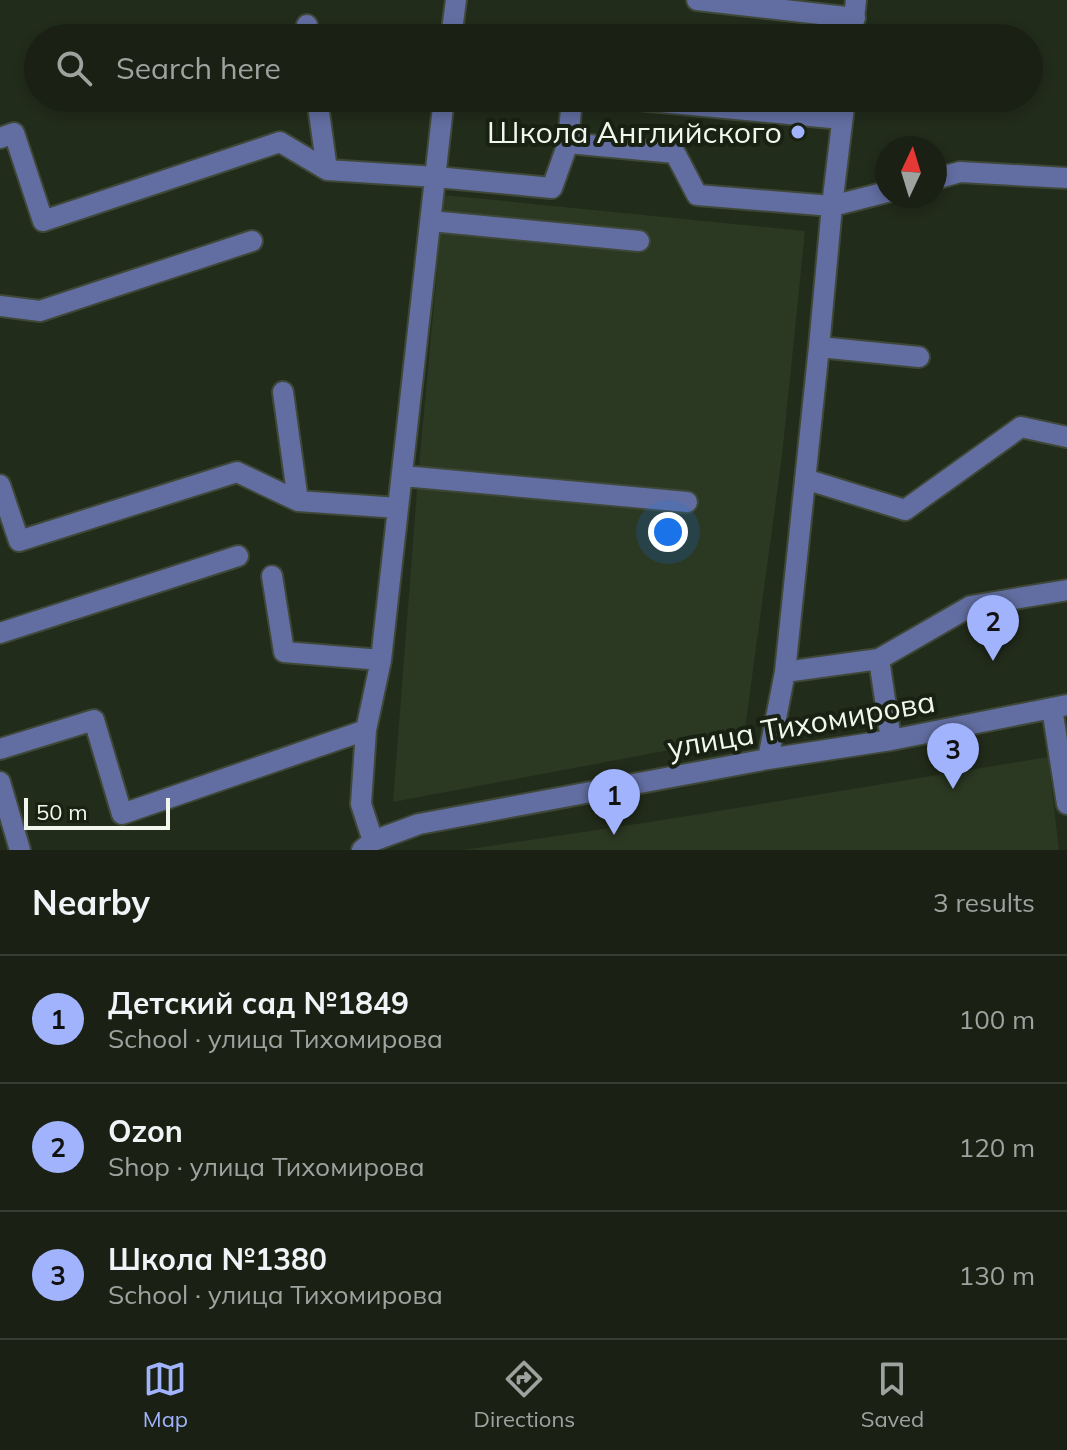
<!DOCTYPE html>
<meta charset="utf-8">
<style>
:root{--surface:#1a2114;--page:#272e22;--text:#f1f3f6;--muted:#9fa3a0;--line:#383e34;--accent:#a1b3fd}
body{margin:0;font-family:Mulish,sans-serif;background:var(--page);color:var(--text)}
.compass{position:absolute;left:875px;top:136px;width:72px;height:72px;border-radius:50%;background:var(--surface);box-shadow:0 4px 12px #0003;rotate:4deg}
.scale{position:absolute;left:24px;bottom:20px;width:146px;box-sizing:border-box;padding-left:8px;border:4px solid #f1f7ed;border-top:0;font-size:22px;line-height:28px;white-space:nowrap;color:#f1f7ed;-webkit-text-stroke:6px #192212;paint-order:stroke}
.you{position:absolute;left:668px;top:532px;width:28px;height:28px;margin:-20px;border:6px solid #fff;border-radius:50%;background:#1a73e8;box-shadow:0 0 0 12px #1a73e833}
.badge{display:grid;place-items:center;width:52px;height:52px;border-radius:50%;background:var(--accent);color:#111;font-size:26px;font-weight:700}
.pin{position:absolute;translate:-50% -66px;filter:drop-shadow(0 2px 4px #0008)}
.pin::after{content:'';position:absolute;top:42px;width:28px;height:24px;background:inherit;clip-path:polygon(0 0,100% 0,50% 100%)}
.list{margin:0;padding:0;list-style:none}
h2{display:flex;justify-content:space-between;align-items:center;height:104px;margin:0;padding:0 32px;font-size:34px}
h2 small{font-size:26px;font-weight:400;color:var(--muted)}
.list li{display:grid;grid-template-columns:52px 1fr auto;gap:24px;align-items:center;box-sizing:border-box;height:128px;padding:0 32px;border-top:2px solid var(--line)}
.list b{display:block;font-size:30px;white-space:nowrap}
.list p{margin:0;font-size:26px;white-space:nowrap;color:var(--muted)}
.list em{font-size:26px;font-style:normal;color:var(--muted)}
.icon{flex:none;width:44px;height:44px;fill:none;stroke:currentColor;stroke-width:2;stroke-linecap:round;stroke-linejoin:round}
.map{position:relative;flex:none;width:1067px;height:850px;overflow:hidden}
.search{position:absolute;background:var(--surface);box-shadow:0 4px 12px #0003;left:24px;right:24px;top:24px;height:88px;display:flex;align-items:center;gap:20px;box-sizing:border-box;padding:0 28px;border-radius:44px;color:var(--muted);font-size:30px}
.sheet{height:488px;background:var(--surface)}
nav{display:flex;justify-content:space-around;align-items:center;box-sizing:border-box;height:112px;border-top:2px solid var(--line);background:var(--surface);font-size:22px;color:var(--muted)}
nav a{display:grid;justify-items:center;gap:4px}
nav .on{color:var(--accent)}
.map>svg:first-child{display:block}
.built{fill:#2b3822}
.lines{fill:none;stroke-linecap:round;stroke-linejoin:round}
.minor-casing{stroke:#3f4838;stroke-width:24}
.minor{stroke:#626ea1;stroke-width:20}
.poi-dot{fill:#a1b3fd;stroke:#192212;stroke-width:3}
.labels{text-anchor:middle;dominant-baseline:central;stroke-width:8;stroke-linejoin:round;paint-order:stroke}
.poi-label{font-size:30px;fill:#f1f7ed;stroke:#192212;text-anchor:end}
.street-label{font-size:30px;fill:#f1f7ed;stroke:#192212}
</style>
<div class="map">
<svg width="1067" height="850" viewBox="0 0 1067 850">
<rect width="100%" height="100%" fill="#222c1b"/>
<path class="built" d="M444 195 805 231 782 456 744 736 393 802 418 477Z
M1048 757 1059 850H463L663 820Z"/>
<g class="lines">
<defs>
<path id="minor" d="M697 0 855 18
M307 25 308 38
M451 38 456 0
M852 38 856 0
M317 98 327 170
M618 98 842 119
M0 138 14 133 43 221 280 142 327 170 436 177 552 188 568 143 675 153 697 195 832 206 887 192
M568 143 572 98
M935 179 960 172 1067 178
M431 221 639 241
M0 306 40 311 252 241
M819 347 919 357
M283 392 298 501
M403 476 687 502
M805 479 905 510 1021 427 1067 437
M0 485 19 541 237 472 298 501 398 508
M272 576 284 652 381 660
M0 633 238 556
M785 672 879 659
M1052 708 1067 804
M891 740 879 659 971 606 1067 590
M0 749 94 720 122 814 366 730
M768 759 785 672 819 347 832 206 845 98
M0 782 20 850
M373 841 361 804 366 730 381 660 444 98
M362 850 373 841 419 824 768 759 891 740 1067 705"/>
</defs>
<use href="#minor" class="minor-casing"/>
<use href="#minor" class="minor"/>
</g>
<circle class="poi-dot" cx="798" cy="132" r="8"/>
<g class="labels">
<g class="poi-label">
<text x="782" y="132">Школа Английского</text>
</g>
<g class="street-label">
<text transform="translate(801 724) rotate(-10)">улица Тихомирова</text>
</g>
</g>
</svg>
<svg class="compass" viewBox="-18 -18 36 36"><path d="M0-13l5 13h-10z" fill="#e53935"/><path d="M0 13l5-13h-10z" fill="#9fa3a0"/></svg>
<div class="scale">50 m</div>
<div class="you"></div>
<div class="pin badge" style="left:614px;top:835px">1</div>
<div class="pin badge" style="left:993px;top:661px">2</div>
<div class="pin badge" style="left:953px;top:789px">3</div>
<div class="search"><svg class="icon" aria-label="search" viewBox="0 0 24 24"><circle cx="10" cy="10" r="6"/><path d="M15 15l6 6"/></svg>Search here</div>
</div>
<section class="sheet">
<h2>Nearby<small>3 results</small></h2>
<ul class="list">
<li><span class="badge">1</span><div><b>Детский сад №1849</b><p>School · улица Тихомирова</p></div><em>100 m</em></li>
<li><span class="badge">2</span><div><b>Ozon</b><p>Shop · улица Тихомирова</p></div><em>120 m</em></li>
<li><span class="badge">3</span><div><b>Школа №1380</b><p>School · улица Тихомирова</p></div><em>130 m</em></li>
</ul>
</section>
<nav>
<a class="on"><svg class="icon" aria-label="map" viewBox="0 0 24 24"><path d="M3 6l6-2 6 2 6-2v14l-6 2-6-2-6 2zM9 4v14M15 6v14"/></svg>Map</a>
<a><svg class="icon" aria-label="directions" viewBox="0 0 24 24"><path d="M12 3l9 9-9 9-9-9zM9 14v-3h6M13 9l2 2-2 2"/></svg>Directions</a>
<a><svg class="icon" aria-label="saved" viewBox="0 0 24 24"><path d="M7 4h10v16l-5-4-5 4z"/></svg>Saved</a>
</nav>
